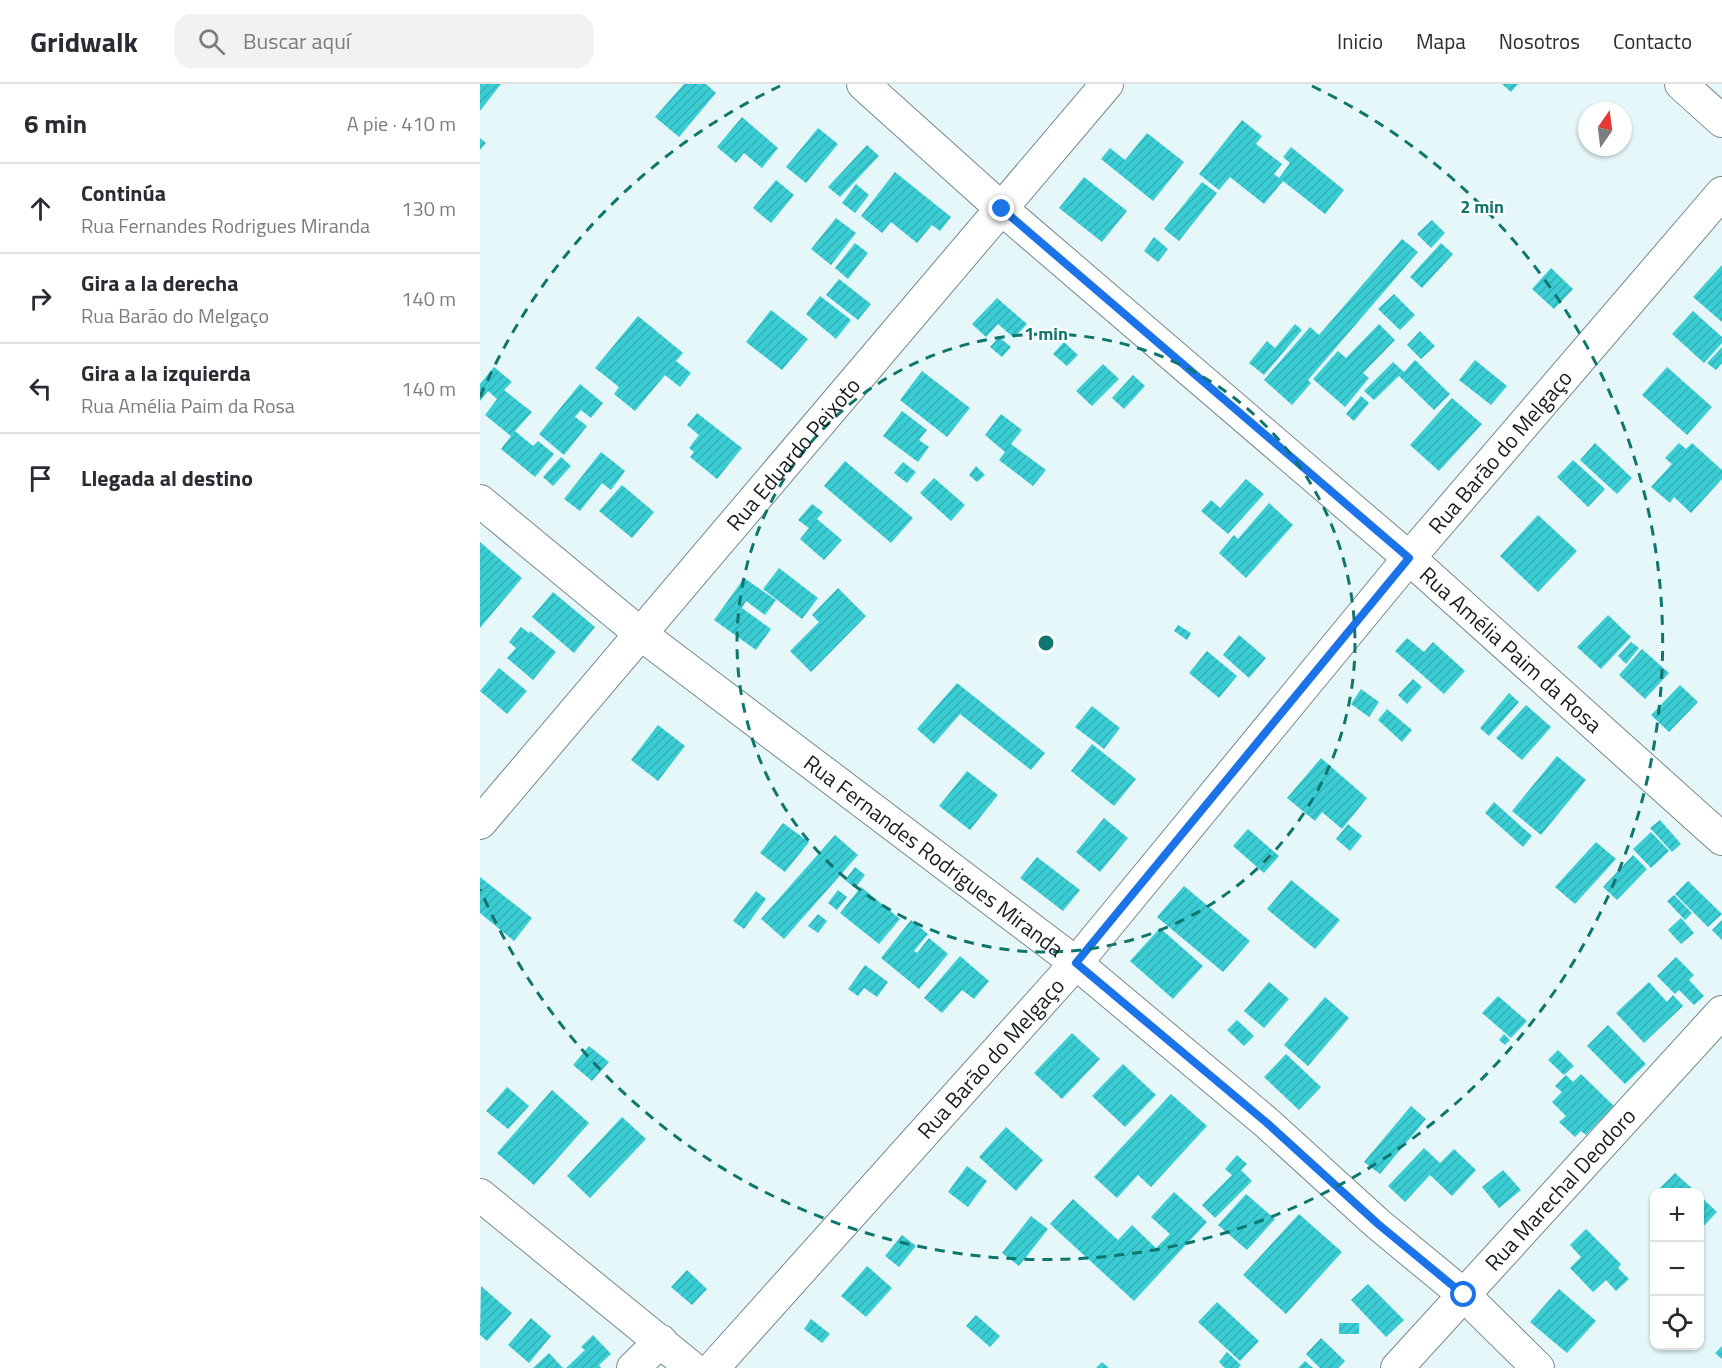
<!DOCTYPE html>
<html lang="es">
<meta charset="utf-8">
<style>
:root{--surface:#fff;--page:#f2f2f3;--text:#2b2b33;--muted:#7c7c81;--line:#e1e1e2}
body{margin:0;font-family:"Titillium Web",sans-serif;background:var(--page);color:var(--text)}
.controls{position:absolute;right:18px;bottom:18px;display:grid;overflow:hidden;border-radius:12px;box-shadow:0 2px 4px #0004}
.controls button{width:54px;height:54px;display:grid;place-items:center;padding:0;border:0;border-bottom:2px solid var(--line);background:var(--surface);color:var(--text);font:30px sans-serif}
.compass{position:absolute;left:1098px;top:18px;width:54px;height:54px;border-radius:50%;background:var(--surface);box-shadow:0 2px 4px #0004;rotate:14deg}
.stop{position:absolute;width:18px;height:18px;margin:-14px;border:4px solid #1a73e8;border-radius:50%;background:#fff}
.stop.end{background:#1a73e8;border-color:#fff;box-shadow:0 2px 6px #0008}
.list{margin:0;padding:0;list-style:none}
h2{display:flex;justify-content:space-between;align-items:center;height:78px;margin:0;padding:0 24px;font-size:26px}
h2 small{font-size:20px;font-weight:400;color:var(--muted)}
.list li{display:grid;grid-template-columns:39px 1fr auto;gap:18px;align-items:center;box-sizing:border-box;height:90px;padding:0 24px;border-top:2px solid var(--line)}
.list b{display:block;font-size:22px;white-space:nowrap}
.list p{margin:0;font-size:20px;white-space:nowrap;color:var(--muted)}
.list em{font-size:20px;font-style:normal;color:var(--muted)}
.icon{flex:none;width:33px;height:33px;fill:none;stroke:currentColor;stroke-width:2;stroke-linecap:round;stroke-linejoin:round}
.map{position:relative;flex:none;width:1242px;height:1284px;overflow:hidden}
header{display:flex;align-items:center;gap:36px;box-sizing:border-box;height:84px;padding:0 30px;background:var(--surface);border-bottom:2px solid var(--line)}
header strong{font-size:28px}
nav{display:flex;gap:33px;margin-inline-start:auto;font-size:21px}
.search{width:420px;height:54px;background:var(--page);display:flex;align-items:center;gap:15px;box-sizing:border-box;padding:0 21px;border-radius:18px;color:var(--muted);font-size:22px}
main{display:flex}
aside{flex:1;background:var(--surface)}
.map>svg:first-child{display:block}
.building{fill:url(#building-hatch)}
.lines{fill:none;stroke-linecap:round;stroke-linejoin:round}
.minor-casing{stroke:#788889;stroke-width:34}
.minor{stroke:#fff;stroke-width:32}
.route{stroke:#1a73e8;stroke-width:8}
.ring{fill:none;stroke:#0f766e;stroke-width:3;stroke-dasharray:10 8}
.labels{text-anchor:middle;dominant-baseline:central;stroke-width:4.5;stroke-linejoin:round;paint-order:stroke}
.street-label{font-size:22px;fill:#181e1f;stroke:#fff}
.centre{fill:#0f766e;stroke:#fff;stroke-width:3}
.ring-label{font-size:18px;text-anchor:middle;font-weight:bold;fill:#0f766e;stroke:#fff;stroke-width:4.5;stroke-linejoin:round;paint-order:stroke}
</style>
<header>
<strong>Gridwalk</strong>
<div class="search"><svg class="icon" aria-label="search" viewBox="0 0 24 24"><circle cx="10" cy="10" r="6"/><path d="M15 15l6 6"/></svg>Buscar aquí</div>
<nav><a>Inicio</a><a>Mapa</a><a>Nosotros</a><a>Contacto</a></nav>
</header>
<main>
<aside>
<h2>6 min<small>A pie · 410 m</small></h2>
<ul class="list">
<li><svg class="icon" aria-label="ahead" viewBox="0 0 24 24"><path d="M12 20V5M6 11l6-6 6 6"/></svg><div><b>Continúa</b><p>Rua Fernandes Rodrigues Miranda</p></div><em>130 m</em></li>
<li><svg class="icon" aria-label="right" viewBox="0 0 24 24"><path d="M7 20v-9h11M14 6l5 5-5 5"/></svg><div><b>Gira a la derecha</b><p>Rua Barão do Melgaço</p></div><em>140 m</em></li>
<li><svg class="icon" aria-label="left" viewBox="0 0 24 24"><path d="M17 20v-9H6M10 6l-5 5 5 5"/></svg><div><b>Gira a la izquierda</b><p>Rua Amélia Paim da Rosa</p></div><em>140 m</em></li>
<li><svg class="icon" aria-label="arrive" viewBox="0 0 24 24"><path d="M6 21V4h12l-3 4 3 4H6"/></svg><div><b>Llegada al destino</b></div></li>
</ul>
</aside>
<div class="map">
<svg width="1242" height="1284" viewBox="0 0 1242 1284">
<defs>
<pattern id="building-hatch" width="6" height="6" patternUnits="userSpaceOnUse" patternTransform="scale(1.5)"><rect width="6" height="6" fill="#3acdd3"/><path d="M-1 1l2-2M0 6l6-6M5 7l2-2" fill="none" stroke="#32b0b5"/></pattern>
</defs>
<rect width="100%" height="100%" fill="#e5f7f8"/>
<path class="building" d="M0 0H21L0 27Z
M204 0H226L236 9 199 53 175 33Z
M1022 0H1038L1031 8Z
M262 33 298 64 282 84 264 69 256 79 237 63Z
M762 36 782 52 776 60 802 80 794 90 799 94 810 79 803 73 811 63 864 106 845 130 803 97 784 120 750 93 739 106 719 90Z
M338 44 358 60 326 99 306 83Z
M667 49 704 78 673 117 621 75 630 64 645 76Z
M0 54 6 59 0 66Z
M387 61 399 72 360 113 348 103Z
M415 88 471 133 460 147 452 141 437 159 411 138 402 149 381 132Z
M604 93 647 127 622 158 579 124Z
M296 96 314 111 291 139 273 124Z
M722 98 737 109 699 157 684 145Z
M376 100 389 111 375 129 362 119Z
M356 134 376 149 351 181 331 165Z
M952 136 965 149 951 164 937 150Z
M674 153 688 165 678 178 664 167Z
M922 155 938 168 828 296 831 299 812 321 784 296 830 243 839 251Z
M375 159 388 169 368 195 355 184Z
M961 159 973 170 942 204 930 193Z
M1242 181V238L1213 213Z
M1071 184 1093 205 1074 225 1052 205Z
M359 195 391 220 378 236 346 211Z
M914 210 935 231 920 246 898 225Z
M340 212 371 236 356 255 326 230Z
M517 214 547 240 534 254 518 240 506 253 492 240Z
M291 226 328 255 302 286 266 258Z
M1213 227 1242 253V259L1224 279 1192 250Z
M158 232 203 269 196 277 211 289 200 303 185 291 155 327 134 310 139 303 115 284Z
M815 240 822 246 784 291 769 279 787 257 795 264Z
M899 240 915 256 883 289 889 294 865 323 833 295 858 267 866 274Z
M940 247 955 262 941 275 927 261Z
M519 253 531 263 522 273 510 263Z
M584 258 598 271 587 282 573 270Z
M1242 263V279L1236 286 1227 279Z
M935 276 970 310 954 326 919 292 894 316 884 307 913 278 924 288Z
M995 276 1027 302 1011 321 979 296Z
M623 280 639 295 612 322 596 307Z
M14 283 32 298 24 306 52 328 35 347 53 362 58 357 74 370 55 393 21 365 31 352 5 331 17 315 8 307 0 317V300Z
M1187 283 1232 323 1207 351 1162 311Z
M442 287 490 324 467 353 420 316Z
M653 291 665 302 644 325 632 314Z
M100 300 123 319 111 334 101 326 95 333 107 342 84 371 59 350Z
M881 312 889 319 874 337 866 330Z
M972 314 1002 340 959 387 930 361Z
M422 327 447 346 439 356 449 363 438 378 403 352Z
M217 329 262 364 237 395 210 373 214 368 209 364 219 351 207 341Z
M521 330 542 346 531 360 566 386 553 402 519 376 525 368 505 351Z
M1115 359 1152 394 1137 410 1100 376Z
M1199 359 1206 365 1212 359 1242 386V395L1211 429 1194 413 1190 419 1171 403 1192 380 1185 374Z
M121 368 145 387 131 406 122 399 100 427 84 415Z
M81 373 91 382 73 402 63 393Z
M1093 376 1125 405 1108 423 1077 393Z
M365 377 433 434 411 459 344 402Z
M423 378 436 388 427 399 414 389Z
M496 382 505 391 497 398 489 391Z
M454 394 485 421 471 437 440 409Z
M766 395 784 410 748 450 721 427 731 416 740 424Z
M142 401 174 428 152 454 119 427Z
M789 419 813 441 766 494 739 469 754 451 758 455Z
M332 420 343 428 337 435 362 456 344 476 320 455 329 444 318 436Z
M1058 431 1097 467 1058 508 1020 472Z
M0 458 42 494 0 544Z
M299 484 338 514 322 535 283 505Z
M264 494 296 516 285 531 266 517 262 524 291 545 276 566 234 536Z
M358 504 386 532 331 588 310 567 339 538 332 531Z
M73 508 115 543 94 569 52 533Z
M1128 531 1151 553 1121 585 1097 563Z
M698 541 711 549 707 556 694 547Z
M41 543 49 549 50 547 76 568 53 596 27 574 36 564 29 558Z
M759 551 786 574 769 594 743 571Z
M927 554 944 568 953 558 985 587 964 610 915 567Z
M1151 558 1159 564 1146 580 1138 572Z
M1162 565 1189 589 1165 615 1139 591Z
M727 567 757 592 739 614 709 589Z
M19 584 47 607 27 630 0 607Z
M933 595 942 603 927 620 918 611Z
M477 599 565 669 551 686 480 630 454 660 437 645Z
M1200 601 1218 618 1189 648 1171 631Z
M881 605 899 618 889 633 871 620Z
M1029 609 1039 618 1009 652 1000 644Z
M1046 621 1071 643 1042 676 1016 654Z
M612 622 640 644 624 665 595 643Z
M907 625 932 646 922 658 898 636Z
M178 641 205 662 178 697 151 676Z
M612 660 656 695 634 722 591 687Z
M1077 672 1106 696 1061 751 1032 727Z
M841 674 887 714 862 745 842 728 835 737 807 714Z
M487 687 518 711 490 746 459 722Z
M1014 718 1052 752 1043 763 1005 729Z
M624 734 648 754 620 788 596 768Z
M1180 736 1201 760 1192 768 1170 744Z
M303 739 329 758 305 788 280 769Z
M868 740 882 752 870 767 856 755Z
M768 745 799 772 784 789 753 762Z
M1171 748 1189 767 1171 784 1153 765Z
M355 751 378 771 304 855 281 835Z
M1116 758 1136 775 1095 820 1075 803Z
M1153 771 1167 785 1137 816 1123 803Z
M557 773 600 806 583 827 540 794Z
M375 783 385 791 375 804 365 796Z
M0 793 52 834 34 857 0 829Z
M811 796 860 836 835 865 787 825Z
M1208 797 1242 830 1228 843 1195 810Z
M704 802 770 857 743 888 677 833Z
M381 803 420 835 399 860 360 829Z
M358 806 367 813 357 826 348 819Z
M276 807 286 815 264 845 253 837Z
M1194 811 1212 829 1205 836 1187 817Z
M338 830 347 837 338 849 328 842Z
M1201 834 1214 849 1201 860 1188 846Z
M431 836 448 850 434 867 437 869 449 854 468 870 439 905 401 874Z
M1242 836V856L1232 846Z
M680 844 723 882 693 915 650 877Z
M480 872 509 897 494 915 482 906 462 929 444 914Z
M1196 873 1214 891 1209 896 1224 912 1214 921 1199 906 1195 910 1177 892Z
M385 881 408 898 397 913 384 904 378 912 368 905Z
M789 898 809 915 784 944 764 927Z
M1169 898 1187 918 1193 911 1203 922 1164 959 1136 929Z
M1018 912 1047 937 1031 954 1002 929Z
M845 913 869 934 828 982 804 961Z
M757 936 774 952 764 962 747 946Z
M1128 941 1166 980 1145 1000 1107 962Z
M592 949 620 975 582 1015 554 989Z
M1024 950 1030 956 1025 961 1019 956Z
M109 962 129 978 112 997 93 981Z
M1078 966 1094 982 1084 991 1068 976Z
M806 970 841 1003 819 1026 784 993Z
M643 980 676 1011 645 1043 612 1012Z
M1101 990 1134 1022 1106 1051 1101 1047 1095 1053 1079 1038 1086 1032 1072 1018 1082 1008 1075 1002 1086 991 1093 998Z
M27 1003 49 1022 28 1045 6 1027Z
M72 1006 109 1039 54 1101 17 1069Z
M691 1010 727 1042 671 1103 658 1091 637 1114 614 1093Z
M931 1022 946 1035 900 1090 884 1078Z
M142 1033 166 1055 110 1114 87 1092Z
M526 1043 563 1076 536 1107 499 1073Z
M944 1064 960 1079 974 1065 996 1086 972 1112 950 1091 925 1118 908 1102Z
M757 1071 767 1080 761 1086 772 1097 735 1134 722 1121 752 1091 745 1085Z
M487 1082 507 1097 488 1123 468 1108Z
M1023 1086 1041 1106 1019 1124 1002 1103Z
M1195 1089 1216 1108H1176Z
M694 1108 727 1138 654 1217 570 1140 593 1115 638 1156 652 1141 676 1164 690 1150 671 1133Z
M766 1110 795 1135 767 1166 738 1141Z
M1220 1112 1237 1128 1220 1146Z
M819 1130 862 1168 806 1230 763 1191Z
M551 1132 568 1145 539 1182 522 1169Z
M1106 1145 1141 1180 1138 1184 1149 1195 1136 1207 1126 1196 1113 1208 1090 1184 1101 1173 1090 1161Z
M422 1151 436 1162 419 1183 405 1172Z
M387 1182 412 1204 386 1233 361 1212Z
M207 1186 227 1205 212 1221 191 1203Z
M888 1200 924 1236 906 1253 871 1216Z
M1 1202 32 1229 7 1257 0 1251Z
M1079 1205 1116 1237 1087 1269 1050 1238Z
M737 1218 779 1257 760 1277 718 1238Z
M496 1231 520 1252 510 1263 486 1242Z
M51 1234 71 1252 49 1279 28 1261Z
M331 1235 350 1250 342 1259 324 1245Z
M859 1239H879V1250H859Z
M113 1251 131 1270 119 1281 121 1284H86L105 1266 101 1263Z
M841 1254 865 1277 858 1284H840L826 1270Z
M1242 1262V1275L1235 1269Z
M747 1268 761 1281 758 1284H745L739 1278Z
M69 1269 83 1284H53Z
M825 1277 833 1284H818Z
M622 1278 629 1284H616Z"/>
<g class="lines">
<defs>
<g id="minor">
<path id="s1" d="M383 0 522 125 929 474 1242 755"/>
<path d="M1201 0 1242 37"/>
<path id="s2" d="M0 417 162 551 596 879 787 1039 898 1140 984 1211 1058 1284"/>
<path id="s3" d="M0 739 627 0"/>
<path d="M0 1111 212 1284"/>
<path d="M153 1284 181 1257"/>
<path id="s4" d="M233 1284 596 879 929 474 1242 109"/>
<path id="s5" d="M917 1284 1242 928"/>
</g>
</defs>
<use href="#minor" class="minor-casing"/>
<use href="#minor" class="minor"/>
</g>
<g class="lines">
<path class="route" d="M522 125 929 474 596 879 787 1039 898 1140 984 1211"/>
</g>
<g class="ring">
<circle cx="566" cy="559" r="309"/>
<path d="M0 313A617 617 0 0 1 300 2M832 2A617 617 0 1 1 0 805"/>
</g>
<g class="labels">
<g class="street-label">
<text stroke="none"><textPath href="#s4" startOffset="1208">Rua Barão do Melgaço</textPath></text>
<text stroke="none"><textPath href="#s3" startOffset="484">Rua Eduardo Peixoto</textPath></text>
<text stroke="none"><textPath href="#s1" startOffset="860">Rua Amélia Paim da Rosa</textPath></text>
<text stroke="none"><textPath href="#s2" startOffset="576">Rua Fernandes Rodrigues Miranda</textPath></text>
<text stroke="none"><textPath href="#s4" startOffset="416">Rua Barão do Melgaço</textPath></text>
<text stroke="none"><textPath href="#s5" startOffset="242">Rua Marechal Deodoro</textPath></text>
</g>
</g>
<circle cx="566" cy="559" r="9" class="centre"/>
<g class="ring-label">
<text x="1002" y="129">2 min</text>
<text x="566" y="256">1 min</text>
</g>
</svg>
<div class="controls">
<button>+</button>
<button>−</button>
<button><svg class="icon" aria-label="locate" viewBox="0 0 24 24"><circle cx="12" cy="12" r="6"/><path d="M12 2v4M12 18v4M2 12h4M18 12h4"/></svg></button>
</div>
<svg class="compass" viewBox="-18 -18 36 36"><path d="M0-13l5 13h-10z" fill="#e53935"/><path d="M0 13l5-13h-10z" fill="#7c7c81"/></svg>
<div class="stop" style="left:984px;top:1211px"></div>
<div class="stop end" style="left:522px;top:125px"></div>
</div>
</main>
